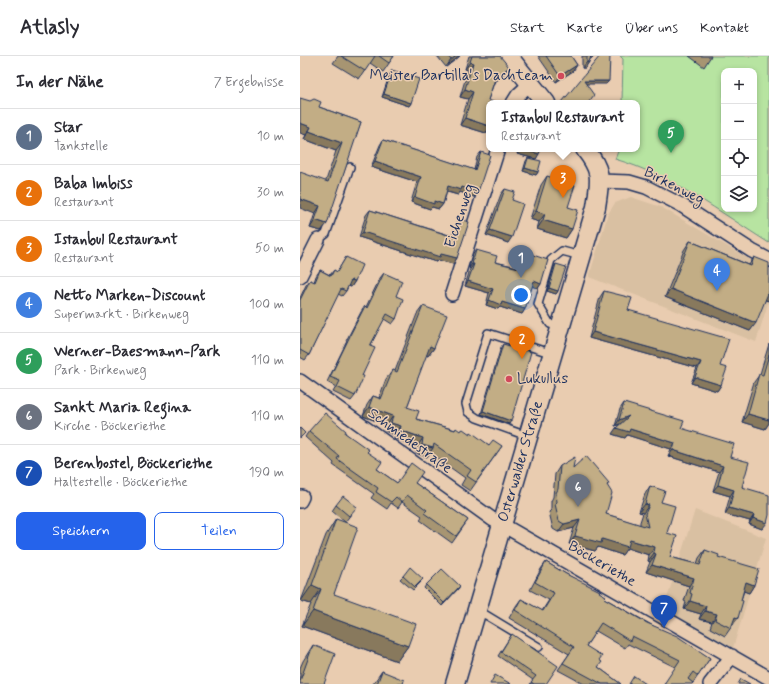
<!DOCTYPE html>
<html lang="de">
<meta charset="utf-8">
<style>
:root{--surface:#fff;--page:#f7f7f7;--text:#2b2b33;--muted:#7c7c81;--line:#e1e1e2;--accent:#2563eb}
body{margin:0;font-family:Mynerve,sans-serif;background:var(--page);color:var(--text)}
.controls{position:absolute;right:12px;top:12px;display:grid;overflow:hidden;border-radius:8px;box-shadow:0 2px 6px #0003}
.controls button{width:36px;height:36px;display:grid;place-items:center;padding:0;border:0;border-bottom:1px solid var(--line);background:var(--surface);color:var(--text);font:20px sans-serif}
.you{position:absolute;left:221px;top:239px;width:14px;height:14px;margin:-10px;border:3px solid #fff;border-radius:50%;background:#1a73e8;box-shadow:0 0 0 6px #1a73e833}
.badge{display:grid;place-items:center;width:26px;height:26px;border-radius:50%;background:var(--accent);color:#fff;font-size:13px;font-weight:700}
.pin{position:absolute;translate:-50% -33px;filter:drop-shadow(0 1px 2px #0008)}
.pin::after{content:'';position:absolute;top:21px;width:14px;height:12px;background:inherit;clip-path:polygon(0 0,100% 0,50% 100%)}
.popup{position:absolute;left:186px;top:44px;width:154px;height:52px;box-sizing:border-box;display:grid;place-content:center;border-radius:8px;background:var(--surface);filter:drop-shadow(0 1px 3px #0005);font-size:13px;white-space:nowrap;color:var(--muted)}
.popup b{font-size:15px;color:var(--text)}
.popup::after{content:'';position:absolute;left:50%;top:100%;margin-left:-8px;border:8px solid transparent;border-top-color:var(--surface)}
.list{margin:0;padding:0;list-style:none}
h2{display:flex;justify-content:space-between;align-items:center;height:52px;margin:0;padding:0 16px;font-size:17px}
h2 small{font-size:13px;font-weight:400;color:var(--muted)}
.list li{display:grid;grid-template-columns:26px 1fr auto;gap:12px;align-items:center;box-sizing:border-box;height:56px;padding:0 16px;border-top:1px solid var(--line)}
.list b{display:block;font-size:15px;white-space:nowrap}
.list p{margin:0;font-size:13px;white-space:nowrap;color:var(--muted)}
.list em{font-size:13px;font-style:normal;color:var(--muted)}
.actions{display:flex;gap:8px;padding:12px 16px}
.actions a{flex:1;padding:9px 0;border:1px solid var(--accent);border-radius:8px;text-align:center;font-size:14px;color:var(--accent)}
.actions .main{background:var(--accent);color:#fff}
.icon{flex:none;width:22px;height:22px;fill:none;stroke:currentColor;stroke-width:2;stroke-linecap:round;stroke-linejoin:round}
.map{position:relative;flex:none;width:469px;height:628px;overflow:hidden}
header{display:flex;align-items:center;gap:24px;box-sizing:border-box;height:56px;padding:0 20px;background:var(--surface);border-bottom:1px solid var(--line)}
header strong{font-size:19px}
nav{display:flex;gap:22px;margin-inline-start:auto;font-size:14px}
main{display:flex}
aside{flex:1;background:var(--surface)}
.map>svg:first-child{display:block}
.built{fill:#d9c0a2}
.green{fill:#b7e4a1;stroke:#698a80;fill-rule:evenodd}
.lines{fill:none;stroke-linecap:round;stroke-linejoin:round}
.lane-casing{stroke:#1b2f5e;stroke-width:10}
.street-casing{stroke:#1b2f5e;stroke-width:16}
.secondary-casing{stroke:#1b2f5e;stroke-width:21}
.lane{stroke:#e9ccb0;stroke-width:7}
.street{stroke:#e9ccb0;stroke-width:13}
.secondary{stroke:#e9ccb0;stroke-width:18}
.wall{fill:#a79572;stroke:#1b2f5e}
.shaded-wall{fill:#88795d;stroke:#1b2f5e}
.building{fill:#c2ad85;stroke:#1b2f5e}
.poi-dot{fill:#d1495b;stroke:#e9ccb0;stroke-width:1.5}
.labels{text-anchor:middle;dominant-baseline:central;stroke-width:3;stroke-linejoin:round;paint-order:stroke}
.poi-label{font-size:15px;fill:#1b2f5e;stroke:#e9ccb0;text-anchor:end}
.street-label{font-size:15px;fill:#1b2f5e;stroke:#e9ccb0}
</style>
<header>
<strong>Atlasly</strong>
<nav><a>Start</a><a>Karte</a><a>Über uns</a><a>Kontakt</a></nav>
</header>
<main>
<aside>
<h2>In der Nähe<small>7 Ergebnisse</small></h2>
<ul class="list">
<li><span class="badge" style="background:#5c6f8a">1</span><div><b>Star</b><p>Tankstelle</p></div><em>10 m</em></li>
<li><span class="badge" style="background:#e8710a">2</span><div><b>Baba Imbiss</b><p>Restaurant</p></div><em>30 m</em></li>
<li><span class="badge" style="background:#e8710a">3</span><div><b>Istanbul Restaurant</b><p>Restaurant</p></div><em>50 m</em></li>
<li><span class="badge" style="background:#3f7fe0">4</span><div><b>Netto Marken-Discount</b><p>Supermarkt · Birkenweg</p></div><em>100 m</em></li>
<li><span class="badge" style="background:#2e9e5b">5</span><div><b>Werner-Baesmann-Park</b><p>Park · Birkenweg</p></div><em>110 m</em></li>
<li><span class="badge" style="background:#6b7280">6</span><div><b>Sankt Maria Regina</b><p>Kirche · Böckeriethe</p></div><em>110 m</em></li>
<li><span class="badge" style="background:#1a4fb4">7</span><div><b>Berenbostel, Böckeriethe</b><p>Haltestelle · Böckeriethe</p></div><em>190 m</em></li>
</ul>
<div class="actions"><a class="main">Speichern</a><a>Teilen</a></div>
</aside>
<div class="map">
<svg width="469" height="628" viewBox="0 0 469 628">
<rect width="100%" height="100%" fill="#e9ccb0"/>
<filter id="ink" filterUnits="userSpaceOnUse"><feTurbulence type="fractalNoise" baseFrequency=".025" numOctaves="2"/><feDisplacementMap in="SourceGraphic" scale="8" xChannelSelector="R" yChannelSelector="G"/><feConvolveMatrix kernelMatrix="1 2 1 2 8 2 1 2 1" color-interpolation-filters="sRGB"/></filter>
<g filter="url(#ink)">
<path class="built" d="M331 141 361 151 469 215V244L456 286 289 221 308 158 315 147Z
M395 454 466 482 433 592 363 555Z"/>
<path class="green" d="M320 0H469V187C420 156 372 120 315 103L319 93H337V47H322L323 3ZM424 15H454V153H424Z"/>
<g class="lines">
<defs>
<path id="lane" d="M18 184 26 178 50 111
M261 272 250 268 238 248 251 204 262 195 281 200
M227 380 177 362 168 356 166 348 188 277 253 298
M176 557 186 559 239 591"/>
<path id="street" d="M213 47 218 39 230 28
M300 125 329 126 346 131 381 149 452 195 469 204
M0 220 18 184
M152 238 198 93
M0 325 192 463 469 622
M0 445 2 441
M410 628 432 600"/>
<g id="secondary">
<path d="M208 0 246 47"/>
<path id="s1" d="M155 628 296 151C300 123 303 116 285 93"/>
</g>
</defs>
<use href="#lane" class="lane-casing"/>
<use href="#street" class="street-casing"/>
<use href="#secondary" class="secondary-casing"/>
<use href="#lane" class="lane"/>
<use href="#street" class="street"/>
<use href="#secondary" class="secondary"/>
</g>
<path class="wall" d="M38 0H94L83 16 70 7 59 23 33 7Z
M137 0H160L146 11Z
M169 0H200L204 18 194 27 188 44 186 77 160 69 168 43 160 41 168 14 165 13Z
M238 0H271L277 9 273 15 256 26Z
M282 0H295L290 3 289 6 285 12H282Z
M389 0H411L404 11Z
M92 14 111 47 109 50 82 41 90 17Z
M19 51 61 66 21 175 10 172 36 95 4 83Z
M83 84 174 114 177 101 181 96 178 136 174 141 160 136 158 139 147 136 143 148 139 153 132 151 130 153 111 146 117 126 71 111 80 89Z
M219 93H241L236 103 217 98Z
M228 102 238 116 236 119 223 115 226 105Z
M247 120 268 151 272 173 266 182 237 173 239 166 230 163 241 129Z
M205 133 212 144 208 187 186 179 201 138Z
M70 154 152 180 156 168 160 163 157 202 153 208 138 204 136 206 59 181 66 159Z
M390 185 449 209 454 201 469 245 465 244 450 275 365 241 384 194Z
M176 194 195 206 218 211 221 201 224 196 241 228 238 232 232 230 225 253 222 258 200 251 198 253 186 249 189 237 165 230 170 213 169 212 173 198Z
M46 201 55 225 51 231 48 230 46 235 42 240 38 238 9 299 5 304 0 301V242L6 229 10 224 14 226 16 220 20 214 30 219 34 214 37 216Z
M256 208 258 235 256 238 247 235 254 211Z
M84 217 96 240V263L92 268 84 263 70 290 62 320 55 340 51 345 33 336 36 331 27 326 47 285H46L61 256 65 250 66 251 80 222Z
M304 235 328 254 420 310 421 329 417 335 391 327 397 312 289 282 300 241Z
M123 250 134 292 128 300 126 299 107 351 116 363 170 378 189 389 202 390 170 435 161 429 165 422 130 397 127 401 116 397 117 391 94 382 95 379 85 375 87 369 63 360 67 349 73 340 79 342 86 323 93 314 95 315 117 258Z
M203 288 209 368 181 358 201 291Z
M469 288V367L465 373 442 366 454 326 460 318Z
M324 347 381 372 430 401 442 431 462 473 449 468 450 465 425 458 430 440 413 435 419 416 368 400 371 393 327 379 325 382 312 378 321 368 315 370 320 353Z
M9 375 45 377 67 396 77 413 97 427H115L168 464 152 487 120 464 122 460 102 446 98 452 91 447 87 453 71 442 74 438 33 409 34 407 5 381Z
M260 410 273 412 309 427 307 430 306 458 340 469V466L343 457 339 456 345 438 350 430 361 446 370 501 397 508 399 502 405 494 418 501 454 529 449 537 444 535 432 570 425 580 410 572 412 566 399 563 401 558 384 553 386 546 384 545 389 530 346 516 350 506 348 505 349 499 327 492 322 499 298 491 295 495 269 488 274 472 258 476 253 473 249 456 251 454V445L253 441 255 418Z
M36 449 52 457 45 466 32 455Z
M36 463 34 538 108 590 97 605 2 570 11 548 1 545 26 479Z
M246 506 266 518 299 536 304 542 410 602 393 627 390 625 375 611 328 588 325 592 296 575 286 590 299 604 298 611 321 628H284L258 614 269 598 209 562 216 550 221 543 242 555 249 544 230 534 241 513Z
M103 520 121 526 113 534 100 523Z
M126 529 160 530 142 550 124 532Z
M212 578 246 628H230L233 624 198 600Z
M13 589 0 628V612L3 605Z
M82 615 103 628H73Z"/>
<path class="shaded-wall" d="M156 0H160L146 11 151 4Z
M291 0H295L287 5Z
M170 6 173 7 168 14 165 13Z
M287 6H289L285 12H282Z
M277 9 273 15 256 26 260 20Z
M209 11 204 18 190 30 195 23Z
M284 25H309L306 28H282Z
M165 33 173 36 168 43 160 41Z
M84 38 111 47 109 50 82 41Z
M165 62 189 70V73L186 77 160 69Z
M0 67 11 71 6 79 0 77Z
M9 75 42 87 36 95 4 83Z
M221 93 239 98 236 103 217 98Z
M75 105 121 121 117 126 71 111Z
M225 112 238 116 236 119 223 115Z
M148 130 162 131 178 136 174 141 160 136 158 139 145 135Z
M115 141 134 145 143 148 139 153 132 151 130 153 111 146Z
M0 143 20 150 15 158 0 152Z
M236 155 245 158 239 166 230 163Z
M15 164 27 168 21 175 10 172Z
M243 164 272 173 266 182 237 173Z
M190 174 212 181 208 187 186 179Z
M63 176 157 202 153 208 138 204 136 206 59 181Z
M172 208H174L170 213 169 212Z
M51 224 55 225 51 231 47 229Z
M168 225 193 233 189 237 165 230Z
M234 225 241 228 238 232 230 230Z
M249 232 258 235 256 238 247 235Z
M371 233 456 267 450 275 365 241Z
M469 235V245L463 243Z
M189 244 202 246 225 253 222 258 200 251 198 253 186 249Z
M293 276 401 306 397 312 289 282Z
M130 290 134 292 128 300 124 298Z
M395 321 421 329 417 335 391 327Z
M69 351 93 360 87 369 63 360Z
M183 355 211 365 209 368 181 358Z
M448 358 469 364V367L465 373 442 366Z
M329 360 324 366 315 370 319 364Z
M91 367 101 370 95 379 85 375Z
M316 372 330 373 375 387 371 393 327 379 325 382 312 378Z
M100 374 123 382 117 391 94 382Z
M122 389 133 392 127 401 116 397Z
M373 394 423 410 419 416 368 400Z
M418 429 434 434 430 440 413 435Z
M345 448 349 449 343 457 339 456Z
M429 452 454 459 450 465 425 458Z
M453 462 467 467 462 473 449 468Z
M280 464 274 472 258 476 264 468Z
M275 480 302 483 330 484 355 491 349 499 327 492 322 499 298 491 295 495 269 488Z
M354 497 356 498 350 506 348 505Z
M352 509 394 522 389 530 346 516Z
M446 526 454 529 449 537 441 534Z
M12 529 21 533 11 548 1 545Z
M160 530 158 533 142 550 144 547Z
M390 545 406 550 401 558 384 553Z
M13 555 108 590 97 605 2 570Z
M405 555 417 558 412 566 399 563Z
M435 561 438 562 432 570 430 569Z"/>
<path class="building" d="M41 0H75L65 15Z
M79 0H94L89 7Z
M148 0H156L151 4Z
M172 0H200L209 11 195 23 188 44 196 47H189V70L165 62 173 36 165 33 173 7 170 6Z
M246 0H271L277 9 260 20Z
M287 0H291L289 6H287Z
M300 0H310L309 25H284L294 39 288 47H264L262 46Z
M92 14 119 23 111 47 84 38Z
M0 42 10 45 14 43 21 46 19 51 61 66 27 168 15 164 20 150 0 143V116L28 126 42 87 9 75 11 71 0 67Z
M83 84 175 114 181 96 190 99 178 136 162 131 161 134 148 130 143 148 134 145V148L115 141 121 121 75 105Z
M222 93H241L239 98Z
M228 102 241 105 238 116 225 112Z
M247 120 275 129 268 151 278 154 272 173 243 164 245 158 236 155Z
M205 133 215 136 212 144 223 148 212 181 190 174Z
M70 154 154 181 160 163 169 166 157 202 141 198 140 201 63 176Z
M390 185 451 210 454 201 469 207V235L456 267 371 233Z
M176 194 197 200 195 206 219 212 224 196 248 204 241 228 234 225 225 253 202 246 201 249 189 244 193 233 168 225 174 208H172Z
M46 201 62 209 55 225 51 224 46 235 41 233 9 299 0 294V244L10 224 15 226 20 214 31 220 34 214 37 216Z
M256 208 266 211 258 235 249 232Z
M84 217 102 225 96 240 103 243 96 263 87 258 70 290 75 292 62 320H64L55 340 37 331 40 325 30 321 50 280V279L65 250 67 252Z
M304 235 332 242 328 254 429 283 420 310 427 312 421 329 395 321 401 306 293 276Z
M123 250 147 259 134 292 130 290 107 351 119 355 116 363 155 374 156 372 160 375 163 373 170 378 171 376 189 389 193 384 202 390 176 426 167 420 171 414 134 388 133 392 122 389 123 382 100 374 101 370 91 367 93 360 69 351 73 340 81 343 93 314 97 316Z
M203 288 231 296 211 365 183 355Z
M469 298V364L448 358 459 318 463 319Z
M324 347 384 365 381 372 434 388 430 401 449 406 442 431 469 439V459L467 467 453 462 454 459 429 452 434 434 418 429 423 410 373 394 375 387 330 373 329 376 316 372 329 360 319 364Z
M25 357 46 375 45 377 69 394 67 396 82 406 77 413 97 427 111 407 123 416 115 427 168 464 156 480 124 457 127 454 107 439 102 446 96 441 91 446 76 436 78 432 37 403 39 400 9 375Z
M0 372 5 377 0 382Z
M286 400 309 427 307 429 312 437 306 458 348 471 345 458 349 449 345 448 350 430 365 435 361 446 375 450 367 477 377 480 370 501 400 509 405 494 419 499 418 501 459 513 454 529 446 526 441 544 443 545 438 562 435 561 431 572 415 564 417 558 405 555 406 550 390 545 392 538 390 537 394 522 352 509 356 498 354 497 355 491 330 484 328 491 302 483 301 487 275 480 280 464 264 468 259 465 255 448 257 446 256 437 258 433 260 410 275 401 273 412Z
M43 440 57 451 49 460 36 449Z
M36 463 58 471 34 538 116 568 108 590 13 555 21 533 12 529Z
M246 506 266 518 300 535 299 536 306 540 304 542 347 567 377 580 410 602 398 620 393 616 388 623 393 627 392 628H364L380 604 332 580 330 585 301 567 286 590 302 600 299 604 302 606 298 611 321 628H302L263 607 274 591 215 554 221 543 243 555 254 537 235 526Z
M110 511 123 523 115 531 103 520Z
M142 513 160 530 144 547 126 529Z
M212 578 258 610 246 628H234L231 626 236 620 201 596Z
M13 589 35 598 24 628H0V625Z
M82 615 104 624 103 628H77Z
M195 619 211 628H190Z
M334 620 346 628H329Z
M441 623 450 628H438Z"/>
</g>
<g class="poi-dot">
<circle cx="261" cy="20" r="4"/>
<circle cx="209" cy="323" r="4"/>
</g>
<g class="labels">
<g class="poi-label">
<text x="253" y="20">Meister Bartilla's Dachteam</text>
<text x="217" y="323" text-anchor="start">Lukullus</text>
</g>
<g class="street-label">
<text transform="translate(374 130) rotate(27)">Birkenweg</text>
<text transform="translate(160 160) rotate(-72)">Eichenweg</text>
<text transform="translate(110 385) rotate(36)">Schmiedestraße</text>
<text stroke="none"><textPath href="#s1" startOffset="232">Osterwalder Straße</textPath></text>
<text transform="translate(302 508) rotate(30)">Böckeriethe</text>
</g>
</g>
</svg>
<div class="controls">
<button>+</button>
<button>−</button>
<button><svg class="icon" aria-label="locate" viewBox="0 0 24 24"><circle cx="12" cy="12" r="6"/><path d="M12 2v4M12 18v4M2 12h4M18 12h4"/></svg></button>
<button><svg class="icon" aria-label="layers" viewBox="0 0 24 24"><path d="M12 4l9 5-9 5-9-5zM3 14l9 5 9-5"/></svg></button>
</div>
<div class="you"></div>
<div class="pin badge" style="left:221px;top:222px;background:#5c6f8a">1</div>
<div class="pin badge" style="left:222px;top:303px;background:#e8710a">2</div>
<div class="pin badge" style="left:263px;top:142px;background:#e8710a">3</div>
<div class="popup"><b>Istanbul Restaurant</b>Restaurant</div>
<div class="pin badge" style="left:417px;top:235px;background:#3f7fe0">4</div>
<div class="pin badge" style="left:371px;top:97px;background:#2e9e5b">5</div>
<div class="pin badge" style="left:278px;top:451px;background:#6b7280">6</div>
<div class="pin badge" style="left:364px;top:572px;background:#1a4fb4">7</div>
</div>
</main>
